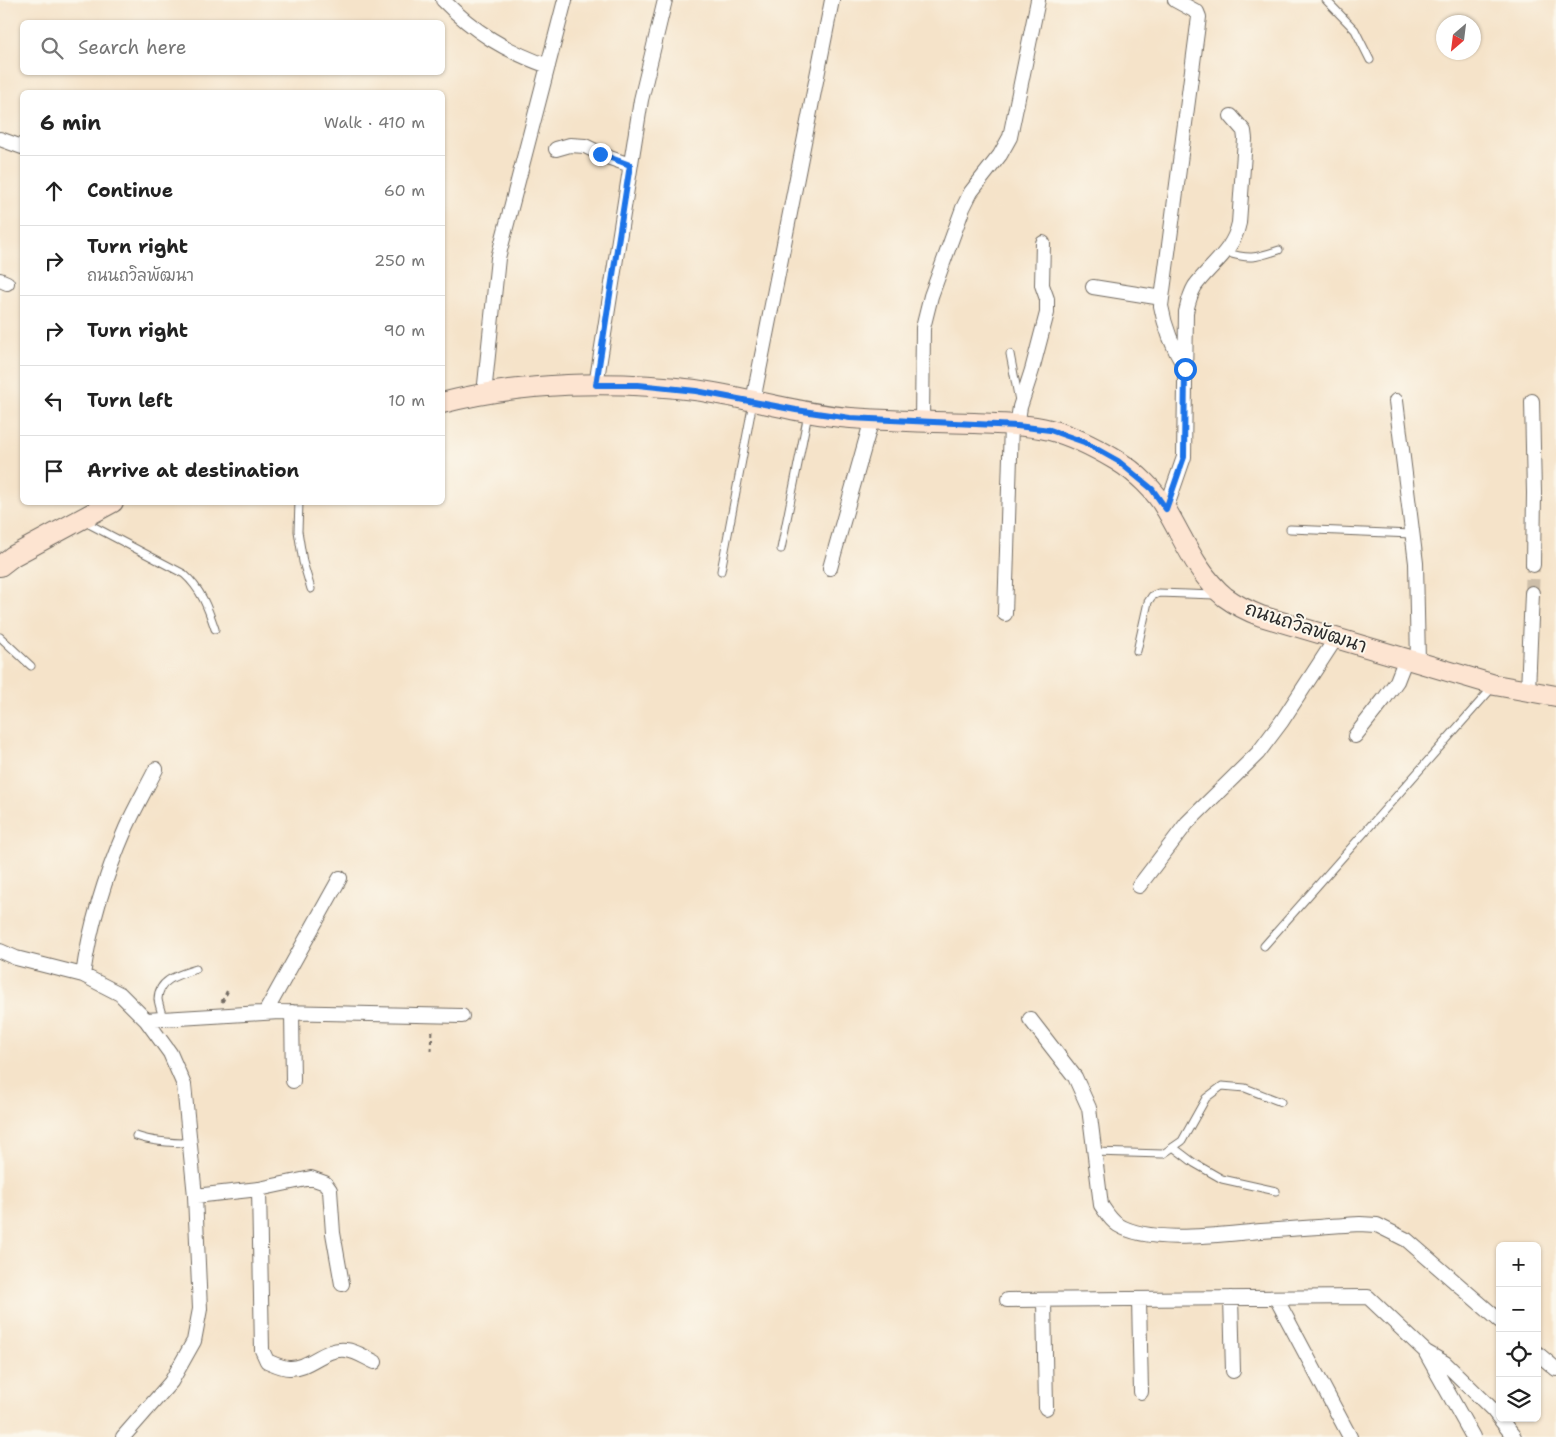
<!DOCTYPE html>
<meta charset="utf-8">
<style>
:root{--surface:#fff;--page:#f6f6f6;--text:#222;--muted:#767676;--line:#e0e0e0}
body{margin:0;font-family:"Shantell Sans","Playpen Sans Thai",sans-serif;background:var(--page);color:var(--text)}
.controls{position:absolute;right:15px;bottom:15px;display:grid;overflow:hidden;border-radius:8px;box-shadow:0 1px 4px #0004}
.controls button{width:45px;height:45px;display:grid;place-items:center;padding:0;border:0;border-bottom:1px solid var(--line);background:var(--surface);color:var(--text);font:25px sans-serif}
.compass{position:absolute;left:1436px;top:15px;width:45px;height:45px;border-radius:50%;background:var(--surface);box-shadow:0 1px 4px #0004;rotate:208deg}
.stop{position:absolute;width:15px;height:15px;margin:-11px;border:4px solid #1a73e8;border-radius:50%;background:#fff}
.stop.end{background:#1a73e8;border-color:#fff;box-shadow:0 1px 5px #0008}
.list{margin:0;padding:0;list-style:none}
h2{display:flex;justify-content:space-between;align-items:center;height:65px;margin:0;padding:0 20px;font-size:21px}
h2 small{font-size:16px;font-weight:400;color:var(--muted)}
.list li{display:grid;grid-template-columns:32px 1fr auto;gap:15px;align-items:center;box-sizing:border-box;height:70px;padding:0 20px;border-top:1px solid var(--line)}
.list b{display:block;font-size:19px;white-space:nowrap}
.list p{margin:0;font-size:16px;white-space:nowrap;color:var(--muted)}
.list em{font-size:16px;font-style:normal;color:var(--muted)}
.icon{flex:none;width:28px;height:28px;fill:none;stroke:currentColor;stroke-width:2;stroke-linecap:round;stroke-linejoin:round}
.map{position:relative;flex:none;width:1556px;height:1437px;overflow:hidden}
.search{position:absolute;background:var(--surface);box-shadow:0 1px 4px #0004;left:20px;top:20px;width:425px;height:55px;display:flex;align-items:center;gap:12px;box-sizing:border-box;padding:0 18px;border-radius:8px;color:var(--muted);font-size:19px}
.panel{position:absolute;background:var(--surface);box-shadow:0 1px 4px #0004;left:20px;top:90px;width:425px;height:415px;border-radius:8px}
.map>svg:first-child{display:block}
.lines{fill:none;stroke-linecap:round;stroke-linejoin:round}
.street-tunnel{stroke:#cdbea9;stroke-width:14;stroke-dasharray:14 7;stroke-linecap:butt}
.lane-casing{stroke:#726b62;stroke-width:9}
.street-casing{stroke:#726b62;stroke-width:16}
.secondary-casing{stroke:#726b62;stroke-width:22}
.path{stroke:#726b62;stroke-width:3;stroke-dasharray:4 4;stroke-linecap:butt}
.lane{stroke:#fff;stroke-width:7}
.street{stroke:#fff;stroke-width:14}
.secondary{stroke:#fde4d1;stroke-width:20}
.route{stroke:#1a73e8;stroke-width:6}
.labels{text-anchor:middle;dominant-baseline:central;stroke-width:4;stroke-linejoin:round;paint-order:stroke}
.street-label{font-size:19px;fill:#2b2b2b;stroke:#fbf7ec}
</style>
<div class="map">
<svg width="1556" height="1437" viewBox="0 0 1556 1437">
<rect width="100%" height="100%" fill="#fbf7ec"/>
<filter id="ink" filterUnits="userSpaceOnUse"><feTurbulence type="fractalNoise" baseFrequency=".02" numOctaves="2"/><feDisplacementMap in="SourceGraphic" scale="10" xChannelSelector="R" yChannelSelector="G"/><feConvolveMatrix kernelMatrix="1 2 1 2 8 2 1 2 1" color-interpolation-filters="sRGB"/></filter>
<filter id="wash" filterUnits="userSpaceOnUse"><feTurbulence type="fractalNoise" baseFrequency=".0096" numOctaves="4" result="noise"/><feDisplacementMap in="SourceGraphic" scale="20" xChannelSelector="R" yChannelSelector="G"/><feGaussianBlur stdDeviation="1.12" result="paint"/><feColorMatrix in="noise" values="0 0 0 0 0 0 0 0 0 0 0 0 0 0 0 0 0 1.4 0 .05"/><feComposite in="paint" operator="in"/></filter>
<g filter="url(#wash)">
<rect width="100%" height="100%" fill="#f5e3c9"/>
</g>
<g filter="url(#ink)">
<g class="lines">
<path class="street-tunnel" d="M1532 593 1533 565"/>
<defs>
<path id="lane" d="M1326 0 1355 30 1370 60
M1225 252C1250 260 1255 258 1279 250
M1010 354 1019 401
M299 502 298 531 303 562 311 589
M85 522 184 574C201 589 208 608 215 629
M1290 529 1412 534
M781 549 808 414
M721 571 753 402
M0 637 31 666
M1137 651 1148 602 1152 596 1159 593 1215 595
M1264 946 1493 687
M163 1019C162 1013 159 1006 158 999 158 979 181 974 196 969
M136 1136C153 1142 171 1143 190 1143
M1173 1147 1194 1163 1222 1179 1276 1191
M1094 1152 1163 1154 1182 1141 1206 1098 1222 1086 1245 1088 1281 1102"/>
<path id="street" d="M443 0C474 32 506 51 548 66
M1175 0 1197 12 1199 17 1161 306C1165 329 1173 348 1185 368
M0 139 22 147
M556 149 570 145 585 146 610 158 630 165
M0 280 7 283
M1093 287 1162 298
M596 385 641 100 665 0
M484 394 498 258 565 0
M753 401 832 0
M1396 401 1416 563 1418 662
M1532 401 1534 493 1533 565
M922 421 923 328 931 296 963 208 971 192 1000 155 1010 137 1038 0
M1017 426 1020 407 1032 370 1047 313V299L1042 285 1043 243
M1166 509 1184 457 1186 312C1188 303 1190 294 1195 286 1211 264 1233 252 1239 223L1245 139 1244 131 1231 116
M830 568 872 419
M1005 614 1011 425
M1528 691 1532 593
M1355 736 1385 698 1397 681 1406 658
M1139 886 1187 823 1258 753 1282 721 1336 638
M0 951 16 958 83 975 120 994 146 1020 170 1053 184 1085 195 1196 200 1309 194 1341 171 1382 123 1437
M83 975C90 925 106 874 126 828 135 808 146 789 156 769
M292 1012 293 1081
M265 1013 340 878
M1030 1019 1075 1077 1089 1108 1101 1205C1106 1212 1110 1220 1118 1225 1151 1245 1223 1234 1261 1231 1294 1229 1327 1226 1360 1224L1377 1225 1407 1240 1500 1321
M146 1020 279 1012 462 1016
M259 1189 262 1350 267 1361C274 1364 282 1368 289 1368 310 1369 324 1347 346 1350 356 1351 366 1358 375 1362
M195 1196 259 1189 311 1178 325 1183 330 1190 333 1233 342 1284
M1231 1298 1233 1371
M1276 1298 1350 1437
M1139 1299 1141 1392
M1007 1300 1368 1297 1426 1352 1445 1363 1493 1410 1514 1437
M1044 1300 1046 1408
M1426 1353 1473 1437
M1537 1353 1556 1369"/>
<path id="secondary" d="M442 403C522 382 613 380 695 390 747 397 798 414 851 418 892 421 933 422 974 423 999 424 1026 424 1050 430 1073 436 1096 448 1116 460 1136 472 1156 491 1167 511 1184 540 1198 575 1225 597 1236 605 1248 611 1261 616L1495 685 1556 696
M0 566 13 556 113 502"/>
</defs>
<use href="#lane" class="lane-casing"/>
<use href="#street" class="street-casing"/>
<use href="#secondary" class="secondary-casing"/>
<path class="path" d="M222 1002 228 990
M431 1051 432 1029"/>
<use href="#lane" class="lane"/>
<use href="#street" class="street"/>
<use href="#secondary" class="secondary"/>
</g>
</g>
<g class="lines" filter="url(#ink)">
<path class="route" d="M600 154 630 165 596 385H638L696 391 796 410 850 418 1017 426 1050 430 1084 442 1118 461 1152 489 1166 509 1184 457 1185 369"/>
</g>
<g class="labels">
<g class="street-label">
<text transform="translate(1306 627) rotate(18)">ถนนถวิลพัฒนา</text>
</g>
</g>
</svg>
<div class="controls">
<button>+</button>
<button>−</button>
<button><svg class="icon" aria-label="locate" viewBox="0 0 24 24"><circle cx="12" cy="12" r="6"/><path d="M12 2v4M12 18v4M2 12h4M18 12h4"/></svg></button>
<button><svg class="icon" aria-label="layers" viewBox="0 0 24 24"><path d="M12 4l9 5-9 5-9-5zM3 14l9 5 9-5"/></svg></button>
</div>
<svg class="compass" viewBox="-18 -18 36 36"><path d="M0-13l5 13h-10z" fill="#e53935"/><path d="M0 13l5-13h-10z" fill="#767676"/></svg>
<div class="stop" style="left:1185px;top:369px"></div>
<div class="stop end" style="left:600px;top:154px"></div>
<div class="search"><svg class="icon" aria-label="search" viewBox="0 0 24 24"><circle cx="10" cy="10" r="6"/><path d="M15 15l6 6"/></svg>Search here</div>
<section class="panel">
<h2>6 min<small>Walk · 410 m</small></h2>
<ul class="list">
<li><svg class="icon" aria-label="ahead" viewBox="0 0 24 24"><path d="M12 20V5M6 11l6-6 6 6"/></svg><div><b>Continue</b></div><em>60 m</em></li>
<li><svg class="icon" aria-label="right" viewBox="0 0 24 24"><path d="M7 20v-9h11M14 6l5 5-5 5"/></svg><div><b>Turn right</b><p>ถนนถวิลพัฒนา</p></div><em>250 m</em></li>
<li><svg class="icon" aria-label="right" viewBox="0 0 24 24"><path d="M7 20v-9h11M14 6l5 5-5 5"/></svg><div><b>Turn right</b></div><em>90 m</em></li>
<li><svg class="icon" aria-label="left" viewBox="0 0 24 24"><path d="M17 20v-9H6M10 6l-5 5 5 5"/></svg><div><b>Turn left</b></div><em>10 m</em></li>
<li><svg class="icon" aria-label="arrive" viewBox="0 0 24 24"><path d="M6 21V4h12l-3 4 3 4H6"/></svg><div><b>Arrive at destination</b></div></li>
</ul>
</section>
</div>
